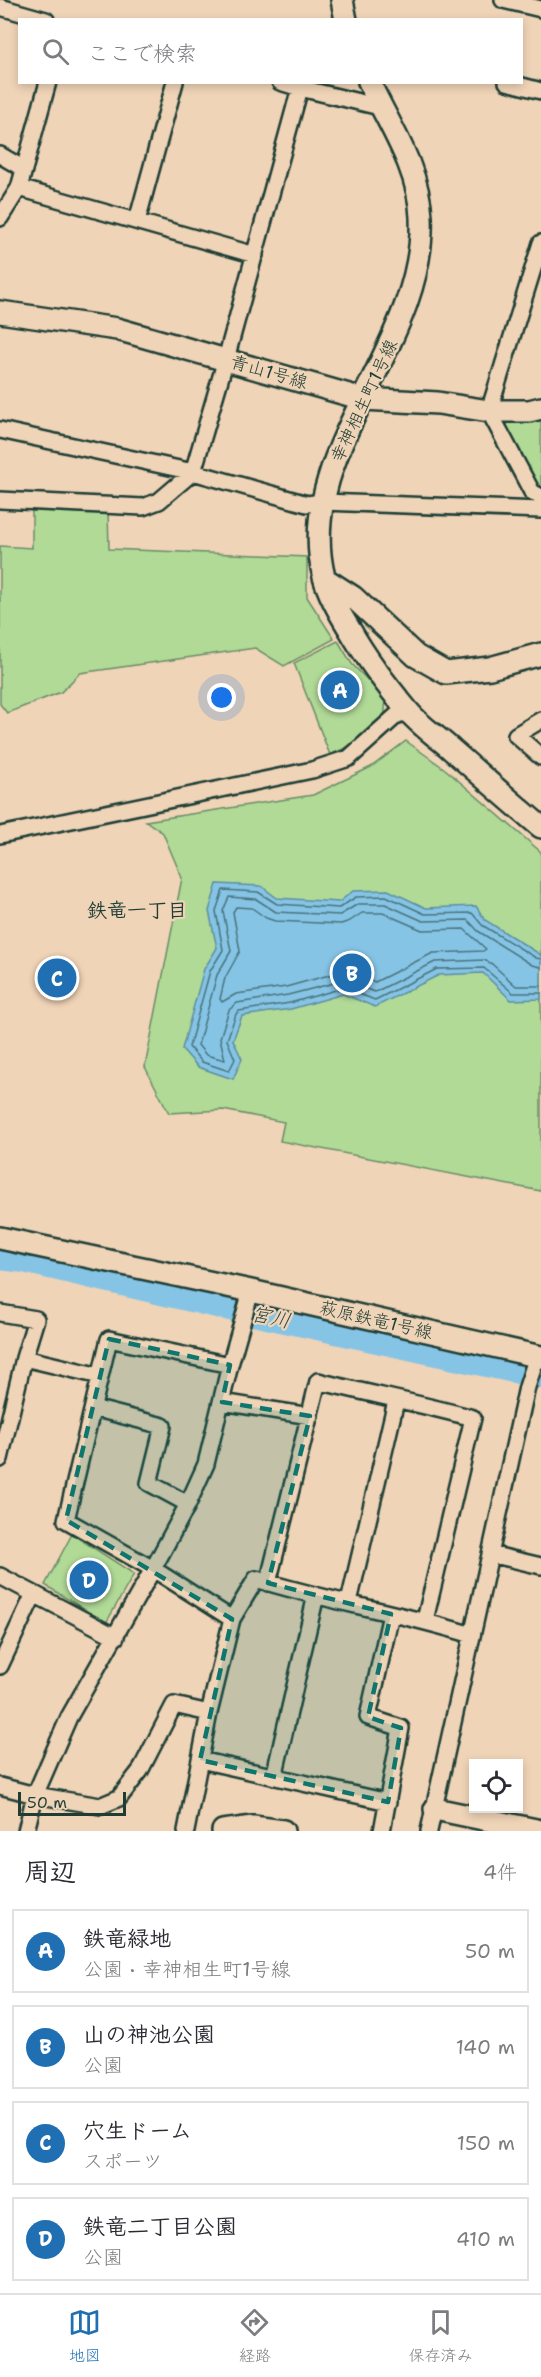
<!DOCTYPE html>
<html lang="ja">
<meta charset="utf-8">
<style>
:root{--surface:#fff;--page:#f7f7f7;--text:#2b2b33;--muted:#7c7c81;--line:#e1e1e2;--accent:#1f6fb2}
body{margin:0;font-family:"Shantell Sans","Klee One",sans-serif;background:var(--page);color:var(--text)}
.controls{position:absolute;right:18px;bottom:18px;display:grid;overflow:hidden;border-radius:0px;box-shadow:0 3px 9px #0003}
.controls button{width:54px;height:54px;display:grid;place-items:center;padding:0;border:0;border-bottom:2px solid var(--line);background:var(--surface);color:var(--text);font:30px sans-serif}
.scale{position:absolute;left:18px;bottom:15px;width:108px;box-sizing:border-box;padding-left:6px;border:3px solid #1f3d34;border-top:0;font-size:16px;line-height:21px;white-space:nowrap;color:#1f3d34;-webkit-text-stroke:4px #f0d4b7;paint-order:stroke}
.you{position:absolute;left:222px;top:698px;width:21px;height:21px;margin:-15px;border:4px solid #fff;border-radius:50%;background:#1a73e8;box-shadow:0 0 0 9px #1a73e833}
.badge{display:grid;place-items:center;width:39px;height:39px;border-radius:50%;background:var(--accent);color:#fff;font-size:20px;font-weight:700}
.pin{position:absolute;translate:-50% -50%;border:3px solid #fff;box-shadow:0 2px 6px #0006}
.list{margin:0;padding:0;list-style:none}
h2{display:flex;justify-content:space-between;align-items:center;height:78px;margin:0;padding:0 24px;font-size:26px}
h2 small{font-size:20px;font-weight:400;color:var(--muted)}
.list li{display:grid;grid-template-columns:39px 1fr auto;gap:18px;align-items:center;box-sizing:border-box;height:84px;margin:0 12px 12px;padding:0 12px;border:2px solid var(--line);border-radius:0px}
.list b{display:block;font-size:22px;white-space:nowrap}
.list p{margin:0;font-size:20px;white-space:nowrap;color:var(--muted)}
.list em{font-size:20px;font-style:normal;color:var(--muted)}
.icon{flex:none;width:33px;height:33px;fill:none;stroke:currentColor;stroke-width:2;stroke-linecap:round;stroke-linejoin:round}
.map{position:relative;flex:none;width:541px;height:1831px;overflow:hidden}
.search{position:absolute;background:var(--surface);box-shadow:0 3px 9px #0003;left:18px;right:18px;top:18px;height:66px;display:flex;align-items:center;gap:15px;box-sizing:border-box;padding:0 21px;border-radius:0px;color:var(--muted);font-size:22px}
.sheet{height:462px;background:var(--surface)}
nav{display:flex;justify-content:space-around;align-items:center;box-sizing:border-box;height:84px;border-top:2px solid var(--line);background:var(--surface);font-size:16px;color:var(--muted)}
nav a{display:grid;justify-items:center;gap:3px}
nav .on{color:var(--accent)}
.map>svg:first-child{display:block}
.green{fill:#b1da97;stroke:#688c66;stroke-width:1.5}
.water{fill:#86c4e6;stroke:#5d8e9f;stroke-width:1.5}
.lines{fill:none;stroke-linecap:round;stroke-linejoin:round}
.shore{stroke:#48737b;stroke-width:1.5}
.river{stroke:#86c4e6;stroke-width:26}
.street-casing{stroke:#1f3d34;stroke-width:20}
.secondary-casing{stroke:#1f3d34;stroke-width:26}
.street{stroke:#f0d4b7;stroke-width:15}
.secondary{stroke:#f0d4b7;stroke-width:21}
.marked{fill:#0f766e;fill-opacity:0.2;stroke:#0f766e;stroke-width:4.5;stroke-dasharray:12 8;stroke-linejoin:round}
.labels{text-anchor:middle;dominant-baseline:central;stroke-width:4.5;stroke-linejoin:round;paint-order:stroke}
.street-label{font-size:18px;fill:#1f3d34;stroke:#f0d4b7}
.neighbourhood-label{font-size:20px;font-weight:bold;fill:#1f3d34;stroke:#f0d4b7}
.water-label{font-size:20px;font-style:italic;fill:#294a46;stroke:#f0d4b7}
</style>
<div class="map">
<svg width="541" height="1831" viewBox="0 0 541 1831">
<rect width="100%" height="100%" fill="#f0d4b7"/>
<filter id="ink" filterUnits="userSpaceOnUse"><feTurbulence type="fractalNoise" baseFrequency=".0167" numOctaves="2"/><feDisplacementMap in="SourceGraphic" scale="12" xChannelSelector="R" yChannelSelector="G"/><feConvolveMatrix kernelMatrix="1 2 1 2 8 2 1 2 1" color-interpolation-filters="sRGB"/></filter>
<g filter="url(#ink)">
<path class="green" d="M541 421V489L536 485 504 429 508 423Z
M32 506 108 510 109 549 307 557V597L334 639 284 666 255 648 80 673 61 692 7 713 0 704V546L32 548Z
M338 641 352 664 386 699 384 720 354 744 330 755 294 663Z
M406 741 445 769 541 852V1191L280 1141 284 1122 223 1110 169 1113 145 1067 182 878 163 833 146 821 313 795 371 767Z
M72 1534 134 1574 106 1623 45 1585Z"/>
<path class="water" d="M217 884 261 886 277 898 339 902 353 891 388 890 426 908 476 906 485 920 541 955V999L511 1000 483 973 439 975 375 1007 343 994 291 1009 242 1016 233 1040 242 1059 233 1079 198 1067 182 1049 204 969 217 948 209 911Z"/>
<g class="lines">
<path class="shore" d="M236 907 252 908 266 918 275 921 341 924 350 921 362 913H383L422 930 464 929 486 949 483 951 433 953 375 982 349 972H340L286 987 236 994 222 1002 220 999 225 978 240 951 233 912Z
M541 959 536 958 482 925 472 913 425 914 386 896 356 897 339 908 277 904 258 892 223 890 216 911 223 950 210 971 189 1047 202 1062 229 1071 235 1059 227 1040 236 1014 239 1011 290 1003 343 988 375 1000 437 969 484 968 513 993H541
M541 967 532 965 478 931 468 920 423 921 385 904H358L340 915 276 912 256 899 229 897 223 911 231 951 217 975 198 1045 206 1055 225 1060 220 1038 229 1010 237 1003 288 995 342 981 375 992 435 962 485 960 492 964 516 986H541"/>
<path class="river" d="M0 1257 24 1260 217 1305 541 1376"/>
<defs>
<path id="street" d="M503 0 541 9
M0 7 46 20
M280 82 300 88
M507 82 541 91
M0 155 24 169
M19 188 255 255
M0 218 19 188 48 82
M137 221 175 82
M541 243 489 411 532 492 541 497
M0 430 193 472 307 504 323 502 541 510
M0 500 143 507 159 501 193 472 226 359 300 88 380 107
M541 720 516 735 541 757
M0 835 312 770 349 758 397 715 409 712
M0 1313 36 1319 24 1358 0 1459
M24 1358 100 1376
M230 1365 109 1339 66 1520 153 1569 232 1619
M222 1402 310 1416
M93 1408 163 1426 149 1483 188 1504
M490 1554 541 1566
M0 1576 116 1637
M268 1583 318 1381C370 1394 422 1404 473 1418L425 1620
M349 1602 396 1401
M0 1666 34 1594
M200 1760 388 1802
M274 1777 316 1595
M0 1786 35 1795 100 1806 119 1798 140 1771 174 1705 209 1713
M26 1831 35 1795 69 1717 153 1569 188 1504 206 1464 230 1365 251 1291
M186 1831 209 1713 232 1619 256 1579C327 1601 401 1613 472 1635
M382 1831 401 1728 368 1717 391 1614
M429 1831 527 1387 537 1356"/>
<path id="secondary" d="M342 0 346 20
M369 82C389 125 419 168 421 217 427 345 292 453 324 577 329 595 340 614 350 630 366 658 387 686 408 711 420 726 438 737 452 750 482 776 511 802 541 827
M0 312 117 329 363 399 438 403 489 411H529L541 408
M325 579 353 597 416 656 446 673 490 668 541 654
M0 1238 251 1291 541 1357
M435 1809 541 1831
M223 1831 253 1827 283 1831"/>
</defs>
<use href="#street" class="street-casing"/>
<use href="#secondary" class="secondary-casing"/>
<use href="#street" class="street"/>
<use href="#secondary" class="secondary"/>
</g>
</g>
<path class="marked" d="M109 1339 230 1365 222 1402 310 1416 268 1583 391 1614 368 1717 401 1728 388 1802 200 1760 232 1619 66 1520Z"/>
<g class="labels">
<g class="street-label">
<text transform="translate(269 372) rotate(16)">青山1号線</text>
<text transform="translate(364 401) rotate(-65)">幸神相生町1号線</text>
<text transform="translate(376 1320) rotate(13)">萩原鉄竜1号線</text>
</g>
<g class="neighbourhood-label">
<text x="137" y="910">鉄竜一丁目</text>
</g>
<g class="water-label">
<text transform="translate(271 1317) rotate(12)">宮川</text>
</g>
</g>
</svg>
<div class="controls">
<button><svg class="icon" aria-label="locate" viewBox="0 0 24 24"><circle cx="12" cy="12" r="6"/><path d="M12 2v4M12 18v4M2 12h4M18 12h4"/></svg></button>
</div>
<div class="scale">50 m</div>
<div class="you"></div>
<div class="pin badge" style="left:340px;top:690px">A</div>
<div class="pin badge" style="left:352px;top:973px">B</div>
<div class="pin badge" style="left:57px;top:978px">C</div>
<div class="pin badge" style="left:89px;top:1580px">D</div>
<div class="search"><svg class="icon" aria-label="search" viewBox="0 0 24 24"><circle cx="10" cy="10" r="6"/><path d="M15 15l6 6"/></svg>ここで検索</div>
</div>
<section class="sheet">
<h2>周辺<small>4件</small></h2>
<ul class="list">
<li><span class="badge">A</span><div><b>鉄竜緑地</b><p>公園 · 幸神相生町1号線</p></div><em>50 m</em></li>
<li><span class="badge">B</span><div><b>山の神池公園</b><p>公園</p></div><em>140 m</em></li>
<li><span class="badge">C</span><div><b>穴生ドーム</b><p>スポーツ</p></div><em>150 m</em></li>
<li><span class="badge">D</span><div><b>鉄竜二丁目公園</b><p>公園</p></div><em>410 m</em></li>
</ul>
</section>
<nav>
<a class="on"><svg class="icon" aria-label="map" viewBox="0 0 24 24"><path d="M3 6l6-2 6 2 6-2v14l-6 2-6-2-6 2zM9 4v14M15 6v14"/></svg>地図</a>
<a><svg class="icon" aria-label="directions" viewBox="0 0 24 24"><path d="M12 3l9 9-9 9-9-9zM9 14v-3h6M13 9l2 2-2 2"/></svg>経路</a>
<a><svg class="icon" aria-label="saved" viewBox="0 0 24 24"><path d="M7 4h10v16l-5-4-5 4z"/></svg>保存済み</a>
</nav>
